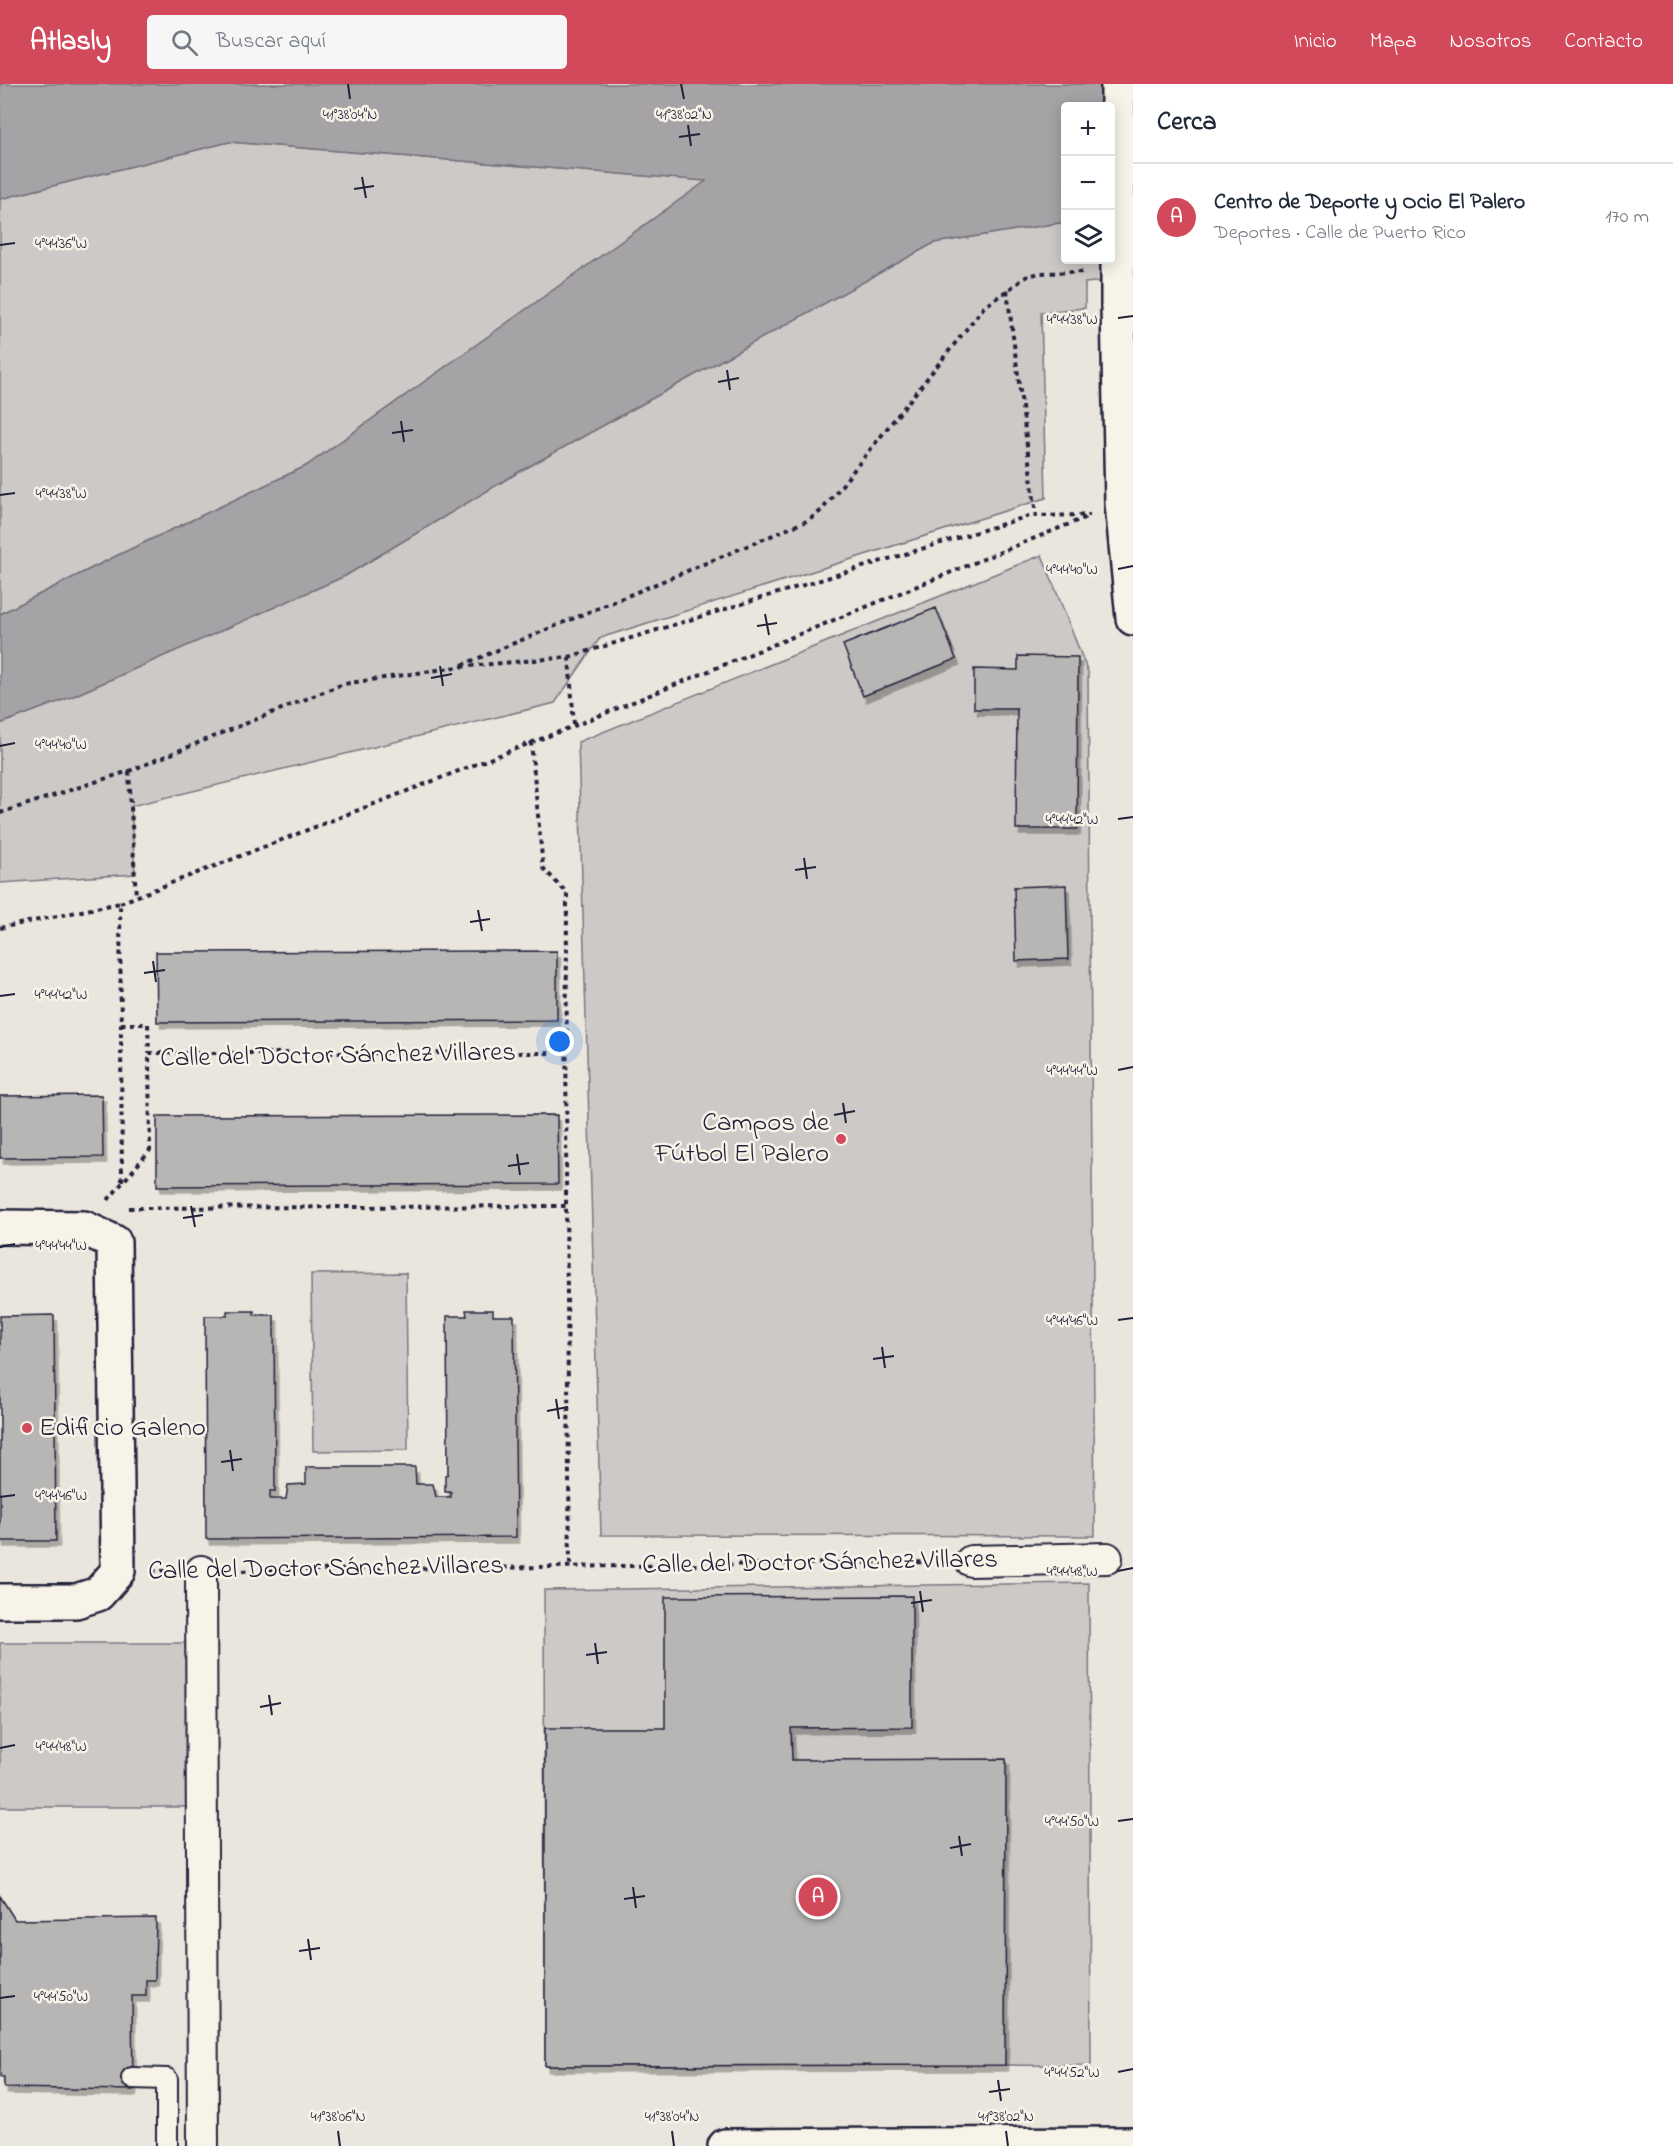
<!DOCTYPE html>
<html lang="es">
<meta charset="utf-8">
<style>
:root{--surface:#fff;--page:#f6f6f7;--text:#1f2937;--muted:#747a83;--line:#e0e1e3;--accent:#d1495b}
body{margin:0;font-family:"Indie Flower",sans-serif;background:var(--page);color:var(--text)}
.controls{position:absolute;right:18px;top:18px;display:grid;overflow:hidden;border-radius:6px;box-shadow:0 3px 15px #0003}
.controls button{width:54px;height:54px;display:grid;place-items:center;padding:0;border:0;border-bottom:2px solid var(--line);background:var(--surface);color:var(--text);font:30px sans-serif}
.you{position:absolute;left:560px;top:958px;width:21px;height:21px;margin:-15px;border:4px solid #fff;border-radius:50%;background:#1a73e8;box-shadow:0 0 0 9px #1a73e833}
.badge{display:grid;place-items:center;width:39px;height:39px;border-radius:50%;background:var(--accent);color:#fff;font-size:20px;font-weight:700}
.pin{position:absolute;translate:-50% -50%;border:3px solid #fff;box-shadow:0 2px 6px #0006}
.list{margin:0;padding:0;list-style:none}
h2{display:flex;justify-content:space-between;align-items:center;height:78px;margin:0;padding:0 24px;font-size:26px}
h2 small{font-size:20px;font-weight:400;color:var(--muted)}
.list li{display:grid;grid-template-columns:39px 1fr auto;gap:18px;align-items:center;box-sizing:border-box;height:108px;padding:0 24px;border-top:2px solid var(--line)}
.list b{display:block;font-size:22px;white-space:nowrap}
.list p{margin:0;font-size:20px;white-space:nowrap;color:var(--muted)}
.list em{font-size:20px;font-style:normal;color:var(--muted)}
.icon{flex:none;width:33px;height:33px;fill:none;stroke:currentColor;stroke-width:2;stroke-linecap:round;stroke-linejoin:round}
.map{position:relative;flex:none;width:1133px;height:2062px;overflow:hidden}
header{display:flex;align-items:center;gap:36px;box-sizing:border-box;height:84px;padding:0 30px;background:var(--accent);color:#fff}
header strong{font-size:28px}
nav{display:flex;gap:33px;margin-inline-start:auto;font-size:21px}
.search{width:420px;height:54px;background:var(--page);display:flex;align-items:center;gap:15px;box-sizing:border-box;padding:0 21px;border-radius:6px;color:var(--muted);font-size:22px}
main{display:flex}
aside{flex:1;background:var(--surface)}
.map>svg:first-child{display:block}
.green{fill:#cdc9c6;stroke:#787680;stroke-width:1.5}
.water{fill:#a6a3a6;stroke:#716f7b;stroke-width:1.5}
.building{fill:#b8b6b5;stroke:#22223b;stroke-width:1.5;filter:url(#shadow)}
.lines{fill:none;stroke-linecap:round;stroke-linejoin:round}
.service-casing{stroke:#22223b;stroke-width:24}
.pedestrian-casing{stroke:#22223b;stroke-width:34}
.minor-casing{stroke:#22223b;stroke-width:38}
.secondary-casing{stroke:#22223b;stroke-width:38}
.path{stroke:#22223b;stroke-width:4;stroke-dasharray:4.5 4.5;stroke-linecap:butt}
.service{stroke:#f7f3e8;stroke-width:20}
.pedestrian{stroke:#f7f3e8;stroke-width:30}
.minor{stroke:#f7f3e8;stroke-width:33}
.secondary{stroke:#f7f3e8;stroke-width:33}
.secondary-bridge-casing{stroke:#22223b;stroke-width:38;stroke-linecap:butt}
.secondary-bridge{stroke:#f7f3e8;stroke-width:33}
.ticks{fill:none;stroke:#22223b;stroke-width:2}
.poi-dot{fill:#d1495b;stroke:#f7f3e8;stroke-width:2}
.labels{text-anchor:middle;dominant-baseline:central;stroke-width:5;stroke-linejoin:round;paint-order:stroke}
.street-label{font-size:27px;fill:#22223b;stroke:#f7f3e8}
.poi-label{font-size:27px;fill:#22223b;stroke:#f7f3e8;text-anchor:end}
.ticks-label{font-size:15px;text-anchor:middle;fill:#22223b;stroke:#f7f3e8;stroke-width:5;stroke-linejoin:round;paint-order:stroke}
</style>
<header>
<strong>Atlasly</strong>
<div class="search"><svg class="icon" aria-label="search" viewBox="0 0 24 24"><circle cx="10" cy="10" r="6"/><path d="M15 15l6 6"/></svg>Buscar aquí</div>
<nav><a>Inicio</a><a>Mapa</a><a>Nosotros</a><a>Contacto</a></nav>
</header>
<main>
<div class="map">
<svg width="1133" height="2062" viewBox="0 0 1133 2062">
<defs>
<filter id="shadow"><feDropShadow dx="3.5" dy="6" stdDeviation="0" flood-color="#0004"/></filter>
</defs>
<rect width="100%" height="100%" fill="#eae6de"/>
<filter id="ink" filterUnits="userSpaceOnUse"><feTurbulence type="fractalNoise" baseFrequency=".0167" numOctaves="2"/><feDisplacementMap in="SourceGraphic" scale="12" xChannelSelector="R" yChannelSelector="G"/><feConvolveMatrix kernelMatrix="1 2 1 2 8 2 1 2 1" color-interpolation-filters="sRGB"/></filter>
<g filter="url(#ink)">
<path class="green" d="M229 58 707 97 306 382 116 472 0 530V115Z
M1065 138 1066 176H1110L1133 194 1085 199V224L1041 228 1046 414 600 554 555 619 131 722 135 790 0 799V640L71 613 345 492 517 389 934 159Z
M1042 471 1088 588 1095 1452 601 1451 578 658Z
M406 1189 408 1366 313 1367 311 1190Z
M1089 1499 1091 1981 545 1982 544 1506Z
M0 1559H186V1723H0Z"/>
<path class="water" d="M0 0H1133L1110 22H1066L1065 138 934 159 517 389 345 492 71 613 0 640V530L116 472 306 382 706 97 229 58 0 115Z"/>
<path class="building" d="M936 524 956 575 863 612 843 561Z
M1018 572 1078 573 1077 745H1016L1017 625H974V585L1018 586Z
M1066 801 1068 875 1016 877 1014 803Z
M557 867V936L157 938 156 868Z
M102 1011 103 1073 0 1074V1012Z
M557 1031 558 1100 157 1102V1032Z
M466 1226H493V1232H514L516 1453 206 1455 205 1232H227V1227H254V1231H274L275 1407H270V1415H286L288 1401 306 1400V1383H415L416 1400H433L436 1413H451V1408H445V1391L448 1390 447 1232H467Z
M54 1231 56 1457H0V1232Z
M912 1512V1643L791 1644 792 1676 1006 1675 1005 1981 545 1982V1644H665V1513Z
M0 1812 15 1836 156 1834 155 1896H146V1912H132L133 2006 4 2004V1993H0Z"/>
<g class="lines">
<defs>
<path id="service" d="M132 1994 167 1995V2062"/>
<path id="pedestrian" d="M971 1477 1107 1474
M201 1487 203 2062"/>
<path id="minor" d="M0 1143 84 1144 114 1158 118 1487 98 1510 76 1517H0
M725 2062 1133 2060"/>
<path id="secondary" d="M1118 221 1122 419 1133 534"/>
</defs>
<use href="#service" class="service-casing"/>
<use href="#pedestrian" class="pedestrian-casing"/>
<use href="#minor" class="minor-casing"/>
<use href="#secondary" class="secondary-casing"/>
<path class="path" d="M1007 206 1036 431
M569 573 574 641
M462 581 809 436 822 426 984 223 1026 193 1039 189 1084 188
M531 658 543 784 567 809 566 1122 570 1483
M129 687 136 813
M0 729 129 687 343 600 458 583 569 573 1029 432 1090 431
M120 819 574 642 1089 432
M0 844 120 819 122 1097
M121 940H148L149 969
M108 1116 150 1066 149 969H553
M129 1124 566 1122
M152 1487H169
M233 1487 940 1478"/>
<use href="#service" class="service"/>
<use href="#pedestrian" class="pedestrian"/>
<use href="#minor" class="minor"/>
<use href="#secondary" class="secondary"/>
<defs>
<path id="secondary-bridge" d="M1118 0V221"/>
</defs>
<use href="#secondary-bridge" class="secondary-bridge-casing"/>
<use href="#secondary-bridge" class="secondary-bridge"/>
</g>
</g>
<path class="ticks" d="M348 0 350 15M681 0 684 15M688 41 691 62M679 53 700 50M362 93 366 114M354 105 374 102M0 161 15 159M1118 234 1133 232M727 286 730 306M718 298 739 294M401 337 404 358M392 349 413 346M0 411 15 409M1118 485 1133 482M765 530 769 551M757 542 777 539M440 582 443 602M431 594 452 590M0 662 15 659M1118 735 1133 733M804 774 807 795M795 786 816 783M478 826 482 847M470 838 490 835M153 877 156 898M144 889 165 886M0 912 15 910M1118 986 1133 983M843 1019 846 1039M834 1031 855 1027M517 1070 520 1091M508 1082 529 1079M191 1122 195 1143M183 1134 203 1131M0 1163 15 1160M1118 1236 1133 1234M882 1263 885 1284M873 1275 894 1272M556 1315 559 1335M547 1327 568 1323M230 1366 233 1387M221 1378 242 1375M0 1413 15 1411M1118 1487 1133 1484M920 1507 923 1528M911 1519 932 1516M595 1559 598 1580M586 1571 607 1568M269 1611 272 1631M260 1623 281 1619M0 1664 15 1661M1118 1737 1133 1735M959 1752 962 1772M950 1764 971 1760M633 1803 636 1824M624 1815 645 1812M308 1855 311 1876M299 1867 320 1864M0 1914 15 1912M1118 1988 1133 1985M998 1996 1001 2017M989 2008 1010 2005M338 2047 340 2062M672 2047 674 2062M1006 2047 1008 2062"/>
<g class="poi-dot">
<circle cx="841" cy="1055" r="6"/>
<circle cx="27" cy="1344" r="6"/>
</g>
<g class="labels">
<g class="street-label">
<text transform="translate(338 972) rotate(-1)">Calle del Doctor Sánchez Villares</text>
<text transform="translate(820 1479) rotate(-1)">Calle del Doctor Sánchez Villares</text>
<text transform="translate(326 1485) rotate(-1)">Calle del Doctor Sánchez Villares</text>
</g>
<g class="poi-label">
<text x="829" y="1039">Campos de<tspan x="829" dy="31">Fútbol El Palero</tspan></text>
<text x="39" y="1344" text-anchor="start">Edificio Galeno</text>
</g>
</g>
<g class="ticks-label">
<text x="350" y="35">41°38'04"N</text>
<text x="684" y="35">41°38'02"N</text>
<text x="61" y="164">4°44'36"W</text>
<text x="1072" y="240">4°44'38"W</text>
<text x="61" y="414">4°44'38"W</text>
<text x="1072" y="490">4°44'40"W</text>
<text x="61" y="665">4°44'40"W</text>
<text x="1072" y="740">4°44'42"W</text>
<text x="61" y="915">4°44'42"W</text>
<text x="1072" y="991">4°44'44"W</text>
<text x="61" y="1166">4°44'44"W</text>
<text x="1072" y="1241">4°44'46"W</text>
<text x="61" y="1416">4°44'46"W</text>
<text x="1072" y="1492">4°44'48"W</text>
<text x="61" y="1667">4°44'48"W</text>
<text x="1072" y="1742">4°44'50"W</text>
<text x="61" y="1917">4°44'50"W</text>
<text x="1072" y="1993">4°44'52"W</text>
<text x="338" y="2037">41°38'06"N</text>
<text x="672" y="2037">41°38'04"N</text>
<text x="1006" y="2037">41°38'02"N</text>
</g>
</svg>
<div class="controls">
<button>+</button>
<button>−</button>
<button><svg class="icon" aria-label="layers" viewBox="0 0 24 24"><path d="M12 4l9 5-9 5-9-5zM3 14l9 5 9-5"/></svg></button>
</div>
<div class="you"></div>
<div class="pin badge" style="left:818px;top:1813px">A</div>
</div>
<aside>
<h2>Cerca<small></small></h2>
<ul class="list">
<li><span class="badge">A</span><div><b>Centro de Deporte y Ocio El Palero</b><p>Deportes · Calle de Puerto Rico</p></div><em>170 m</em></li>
</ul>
</aside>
</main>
